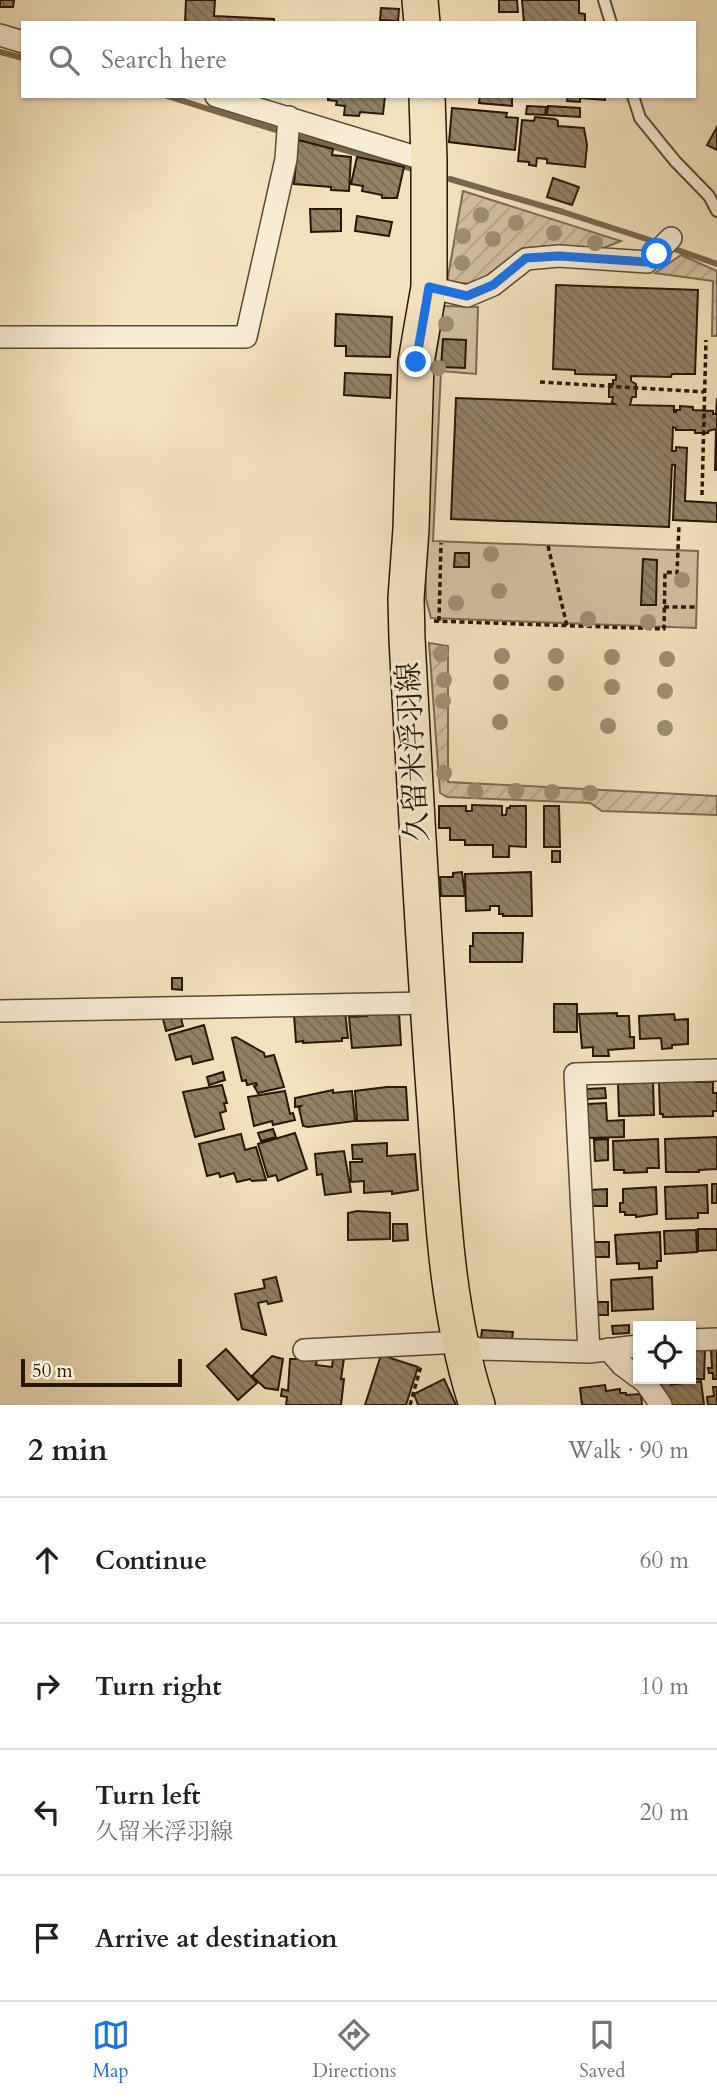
<!DOCTYPE html>
<meta charset="utf-8">
<style>
:root{--surface:#fff;--page:#f6f6f6;--text:#202124;--muted:#757577;--line:#e0e0e0;--accent:#1a73e8}
body{margin:0;font-family:Cardo,"Noto Serif JP",serif;background:var(--page);color:var(--text)}
.controls{position:absolute;right:21px;bottom:21px;display:grid;overflow:hidden;border-radius:0px;box-shadow:0 2px 5px #0004}
.controls button{width:63px;height:63px;display:grid;place-items:center;padding:0;border:0;border-bottom:2px solid var(--line);background:var(--surface);color:var(--text);font:35px sans-serif}
.scale{position:absolute;left:21px;bottom:18px;width:161px;box-sizing:border-box;padding-left:7px;border:4px solid #281705;border-top:0;font-size:19px;line-height:24px;white-space:nowrap;color:#281705;-webkit-text-stroke:5px #f7ecd4;paint-order:stroke}
.stop{position:absolute;width:21px;height:21px;margin:-16px;border:5px solid #1a73e8;border-radius:50%;background:#fff}
.stop.end{background:#1a73e8;border-color:#fff;box-shadow:0 2px 7px #0008}
.list{margin:0;padding:0;list-style:none}
h2{display:flex;justify-content:space-between;align-items:center;height:91px;margin:0;padding:0 28px;font-size:30px}
h2 small{font-size:23px;font-weight:400;color:var(--muted)}
.list li{display:grid;grid-template-columns:46px 1fr auto;gap:21px;align-items:center;box-sizing:border-box;height:126px;padding:0 28px;border-top:2px solid var(--line)}
.list b{display:block;font-size:26px;white-space:nowrap}
.list p{margin:0;font-size:23px;white-space:nowrap;color:var(--muted)}
.list em{font-size:23px;font-style:normal;color:var(--muted)}
.icon{flex:none;width:38px;height:38px;fill:none;stroke:currentColor;stroke-width:2;stroke-linecap:round;stroke-linejoin:round}
.map{position:relative;flex:none;width:717px;height:1405px;overflow:hidden}
.search{position:absolute;background:var(--surface);box-shadow:0 2px 5px #0004;left:21px;right:21px;top:21px;height:77px;display:flex;align-items:center;gap:18px;box-sizing:border-box;padding:0 24px;border-radius:0px;color:var(--muted);font-size:26px}
.sheet{height:595px;background:var(--surface)}
nav{display:flex;justify-content:space-around;align-items:center;box-sizing:border-box;height:98px;border-top:2px solid var(--line);background:var(--surface);font-size:19px;color:var(--muted)}
nav a{display:grid;justify-items:center;gap:4px}
nav .on{color:var(--accent)}
.map>svg:first-child{display:block}
.grass{fill:#d0bf9e;stroke:#7c6b52;stroke-width:2}
.garden{fill:url(#garden-furrows);stroke:#7c6b52;stroke-width:2}
.lines{fill:none;stroke-linecap:round;stroke-linejoin:round}
.stream{stroke:#78674e;stroke-width:6}
.building{fill:url(#building-back-hatch);stroke:#281705;stroke-width:2}
.service-casing{stroke:#5a4a33;stroke-width:14}
.minor-casing{stroke:#5a4a33;stroke-width:24}
.primary-casing{stroke:#281705;stroke-width:38}
.path{stroke:#281705;stroke-width:3.5;stroke-dasharray:5 3.5;stroke-linecap:butt}
.service{stroke:#f7ecd4;stroke-width:10}
.minor{stroke:#f7ecd4;stroke-width:21}
.primary{stroke:#f2e2bd;stroke-width:35}
.tree{fill:#9e8e71}
.route{stroke:#1a73e8;stroke-width:9}
.labels{text-anchor:middle;dominant-baseline:central;stroke-width:6;stroke-linejoin:round;paint-order:stroke}
.street-label{font-size:30px;fill:#281705;stroke:#f7ecd4}
</style>
<div class="map">
<svg width="717" height="1405" viewBox="0 0 717 1405">
<defs>
<pattern id="garden-furrows" width="10" height="10" patternUnits="userSpaceOnUse" patternTransform="scale(1.75)"><rect width="10" height="10" fill="#d0bf9e"/><path d="M-1 1l2-2M0 10L10 0M9 11l2-2" fill="none" stroke="#b3a387"/></pattern>
<pattern id="building-back-hatch" width="6" height="6" patternUnits="userSpaceOnUse" patternTransform="scale(1.75)"><rect width="6" height="6" fill="#918165"/><path d="M-1 5l2 2M0 0l6 6M5-1l2 2" fill="none" stroke="#766951"/></pattern>
</defs>
<rect width="100%" height="100%" fill="#f2e2bd"/>
<filter id="stains"><feTurbulence type="fractalNoise" baseFrequency=".00286" numOctaves="4"/><feColorMatrix values="0 0 0 0 .2 0 0 0 0 .09 0 0 0 0 .02 0 0 0 .5 -.17"/></filter>
<radialGradient id="worn" r=".72"><stop offset=".6" stop-color="#630" stop-opacity="0"/><stop offset="1" stop-color="#630" stop-opacity=".3"/></radialGradient>
<path class="grass" d="M444 306 478 307 476 374 441 371 433 541 698 551 696 628 431 618 426 599 425 553 432 379Z"/>
<path class="garden" d="M463 191 621 241 601 249H526L475 284 447 282Z
M681 255 717 271V336H712L713 281 655 273Z
M429 643 448 646V782L717 796V815L602 811 590 803 447 797 440 793Z"/>
<g class="lines">
<path class="stream" d="M0 52 23 58
M167 96 298 137 417 170
M450 179 563 212 659 243
M669 247 717 264"/>
</g>
<path class="building" d="M0 0H14L13 7H0Z
M186 0H215L214 16 274 19V23H185Z
M499 0H517L518 12H499Z
M522 0H579V13L585 14V23H524Z
M381 8 399 9 398 21 380 20Z
M385 96 383 114 360 112 359 116 344 115 345 106 336 105 337 101 328 100V96Z
M480 96H512V106L479 103Z
M568 96H605V100L580 98V102L567 101Z
M527 106 546 107 545 115 526 114Z
M548 106 580 108V117L547 115Z
M452 108 507 113 506 117 518 118 515 150 449 142Z
M535 117 555 119 558 121V126L584 128 587 145 585 167 547 163V159L537 158 536 166 529 165V162L518 161 522 120 534 121Z
M717 127V150L707 145Z
M298 140 333 149 332 155 351 157 349 191 331 190V187L294 184Z
M357 157 404 167 397 198H382V195L362 191 363 186 351 184Z
M553 178 579 187 572 205 547 197Z
M310 209H341V231L311 232Z
M357 216 392 222 389 236 355 231Z
M556 285 698 290 695 374H672L671 377 631 376V381L636 384V397H632L630 405 674 406V412H676V410H680V406L693 407V410L713 411V414H716L717 398V470H715L716 429 708 431V433H695V430H676V428L673 427 672 451H676V447L687 448 685 501 717 503V522L673 520 675 465H672L669 527 451 519 456 398 615 404 612 402 613 397H609V384H613V380H616V375L575 374V370L553 369Z
M336 314 392 317 390 357 346 356V346H335Z
M443 339 466 340 465 368 441 367Z
M345 373 391 375 390 398 344 395Z
M455 553H469V567H454Z
M643 559 657 560 656 605H641Z
M472 805 502 806V815H506L507 808H510V806H526V847L509 846V857H493V845H465V840H450V828H439V806H466V811H472Z
M544 806H559L560 847H544Z
M552 851H560V862H552Z
M462 872 465 896H441L440 877H453V873Z
M531 872 532 916H503V914H499V906H490V910L466 911 465 874Z
M473 933H523L522 962H470V946H473Z
M172 978H182V990L172 989Z
M554 1004H577V1032H554Z
M179 1011 183 1026 166 1031 162 1015Z
M345 1011 348 1038H342V1041L303 1043V1041L296 1042 294 1015Z
M367 1013H399L401 1045 352 1048 349 1017 367 1016Z
M617 1013V1016H629L630 1037H634V1048L608 1050 609 1056H593V1047L582 1048 579 1014Z
M674 1014 675 1020 688 1019V1044L672 1045V1048L662 1049 661 1038 640 1039 639 1016Z
M204 1025 213 1059 193 1064 191 1056 176 1060 169 1035Z
M236 1037 264 1053 265 1057 274 1055 284 1087 258 1093 254 1086 257 1085 256 1083 247 1085 246 1080 242 1081 232 1038Z
M223 1072 225 1080 209 1085 207 1077Z
M695 1080 696 1082H713V1093H717V1111H713V1116L663 1117V1114H660L659 1081Z
M653 1082 654 1115 619 1116 618 1084Z
M222 1085 227 1103H224L226 1111 220 1113 224 1129 195 1137 183 1092Z
M387 1087H406L408 1120 357 1121 355 1091Z
M605 1088 606 1098 587 1099V1089Z
M333 1090V1093L352 1091 355 1121 308 1127 303 1126 299 1108 301 1106 295 1107V1098Z
M285 1091 290 1114 293 1113 295 1120 273 1125 272 1121 254 1126 248 1097Z
M606 1103 607 1121 624 1120V1137L589 1138 587 1104Z
M273 1129 276 1137 261 1141 258 1133Z
M295 1133 307 1169 278 1181 276 1175 268 1177 258 1144Z
M241 1134 245 1150 256 1147 266 1180 252 1181 250 1179 237 1182 234 1173 220 1177 219 1173 207 1176 199 1144Z
M717 1137V1169L699 1170V1172H666L665 1139Z
M608 1139V1160L595 1161 594 1140Z
M658 1139 659 1168H647V1172L624 1173V1170H614L613 1141Z
M387 1143V1156L415 1154 418 1190 392 1194V1191L364 1193V1181L351 1182 350 1162H362V1159H353L352 1145Z
M344 1151 351 1192 325 1195 322 1174 317 1175 315 1154Z
M712 1184H717V1203H712Z
M707 1185 708 1213H698V1218L666 1219 665 1187Z
M656 1187 657 1214 636 1217V1215H625V1212H620V1203H623V1189Z
M607 1189V1206H590V1190Z
M357 1211 390 1213V1239L348 1240V1213Z
M393 1224H407L408 1240 393 1241Z
M698 1229H717V1250L698 1251Z
M696 1230 697 1252 665 1254 664 1231Z
M660 1232 661 1261H657V1268L639 1269V1263L617 1264 615 1235Z
M593 1242H609V1257H593Z
M276 1277 282 1301 268 1304 267 1301 258 1303 266 1335 242 1329 235 1294 265 1288 263 1280Z
M652 1277 653 1309 612 1311 611 1280Z
M594 1302H608V1315H595Z
M629 1325V1333L613 1334 612 1326Z
M482 1330 513 1332 512 1339 481 1338Z
M226 1349 257 1383 238 1400 207 1366Z
M691 1349H705L704 1379H685H691Z
M711 1349H717V1379H713V1373H709L708 1368H712Z
M381 1355 418 1367 406 1405H365Z
M272 1356 283 1359 278 1390 265 1388 252 1376Z
M344 1358 341 1379H344L341 1405H286L287 1397 281 1396 282 1389 288 1391 290 1359H317L316 1365 332 1367 333 1359Z
M444 1379 456 1405H418L414 1394Z
M660 1379H670L671 1385 701 1381 704 1405H670L669 1397 665 1398Z
M605 1385 606 1391 620 1389V1393H626V1395L641 1394 642 1405H582L580 1388Z
M713 1387H717V1405H708L707 1397 714 1396Z"/>
<g class="lines">
<defs>
<path id="service" d="M604 0 611 23
M633 96 640 118 675 161 709 196 717 211"/>
<path id="minor" d="M0 35 23 42
M216 96 429 161
M429 287 467 296 493 285 526 259 559 256 647 262 671 238
M0 337H246L286 159 289 117
M0 1011 428 1003
M691 1340 717 1339
M608 1349 622 1365 638 1377
M304 1350 460 1342 478 1349 589 1352 638 1346
M589 1352 575 1074 717 1070
M641 1379 646 1383 661 1405"/>
<path id="primary" d="M420 0 422 23
M427 96 429 161V287L416 362 411 529 406 598 407 639C415 789 423 939 434 1090 442 1195 444 1304 477 1405"/>
</defs>
<use href="#service" class="service-casing"/>
<use href="#minor" class="minor-casing"/>
<use href="#primary" class="primary-casing"/>
<path class="path" d="M540 382 704 392
M702 495 706 340
M548 546 567 626
M664 607H696
M434 621 664 629 665 572 677 573 679 525
M439 621 441 543
M410 1405 421 1366"/>
<use href="#service" class="service"/>
<use href="#minor" class="minor"/>
<use href="#primary" class="primary"/>
</g>
<g class="tree">
<circle cx="481" cy="215" r="8"/>
<circle cx="516" cy="223" r="8"/>
<circle cx="554" cy="233" r="8"/>
<circle cx="463" cy="236" r="8"/>
<circle cx="493" cy="239" r="8"/>
<circle cx="595" cy="243" r="8"/>
<circle cx="462" cy="263" r="8"/>
<circle cx="446" cy="324" r="8"/>
<circle cx="438" cy="368" r="8"/>
<circle cx="491" cy="554" r="8"/>
<circle cx="682" cy="580" r="8"/>
<circle cx="499" cy="591" r="8"/>
<circle cx="456" cy="603" r="8"/>
<circle cx="588" cy="619" r="8"/>
<circle cx="648" cy="622" r="8"/>
<circle cx="441" cy="654" r="8"/>
<circle cx="502" cy="656" r="8"/>
<circle cx="556" cy="656" r="8"/>
<circle cx="612" cy="657" r="8"/>
<circle cx="667" cy="659" r="8"/>
<circle cx="444" cy="680" r="8"/>
<circle cx="501" cy="682" r="8"/>
<circle cx="556" cy="683" r="8"/>
<circle cx="612" cy="687" r="8"/>
<circle cx="665" cy="691" r="8"/>
<circle cx="443" cy="701" r="8"/>
<circle cx="500" cy="722" r="8"/>
<circle cx="608" cy="726" r="8"/>
<circle cx="665" cy="728" r="8"/>
<circle cx="444" cy="773" r="8"/>
<circle cx="475" cy="791" r="8"/>
<circle cx="516" cy="791" r="8"/>
<circle cx="552" cy="792" r="8"/>
<circle cx="590" cy="793" r="8"/>
</g>
<g class="lines">
<path class="route" d="M416 362 429 287 467 296 493 285 526 258 559 256 647 262 657 254"/>
</g>
<g class="labels">
<g class="street-label">
<text transform="translate(413 752) rotate(-93)">久留米浮羽線</text>
</g>
</g>
<rect width="100%" height="100%" filter="url(#stains)"/>
<rect width="100%" height="100%" fill="url(#worn)"/>
</svg>
<div class="controls">
<button><svg class="icon" aria-label="locate" viewBox="0 0 24 24"><circle cx="12" cy="12" r="6"/><path d="M12 2v4M12 18v4M2 12h4M18 12h4"/></svg></button>
</div>
<div class="scale">50 m</div>
<div class="stop" style="left:657px;top:254px"></div>
<div class="stop end" style="left:416px;top:362px"></div>
<div class="search"><svg class="icon" aria-label="search" viewBox="0 0 24 24"><circle cx="10" cy="10" r="6"/><path d="M15 15l6 6"/></svg>Search here</div>
</div>
<section class="sheet">
<h2>2 min<small>Walk · 90 m</small></h2>
<ul class="list">
<li><svg class="icon" aria-label="ahead" viewBox="0 0 24 24"><path d="M12 20V5M6 11l6-6 6 6"/></svg><div><b>Continue</b></div><em>60 m</em></li>
<li><svg class="icon" aria-label="right" viewBox="0 0 24 24"><path d="M7 20v-9h11M14 6l5 5-5 5"/></svg><div><b>Turn right</b></div><em>10 m</em></li>
<li><svg class="icon" aria-label="left" viewBox="0 0 24 24"><path d="M17 20v-9H6M10 6l-5 5 5 5"/></svg><div><b>Turn left</b><p>久留米浮羽線</p></div><em>20 m</em></li>
<li><svg class="icon" aria-label="arrive" viewBox="0 0 24 24"><path d="M6 21V4h12l-3 4 3 4H6"/></svg><div><b>Arrive at destination</b></div></li>
</ul>
</section>
<nav>
<a class="on"><svg class="icon" aria-label="map" viewBox="0 0 24 24"><path d="M3 6l6-2 6 2 6-2v14l-6 2-6-2-6 2zM9 4v14M15 6v14"/></svg>Map</a>
<a><svg class="icon" aria-label="directions" viewBox="0 0 24 24"><path d="M12 3l9 9-9 9-9-9zM9 14v-3h6M13 9l2 2-2 2"/></svg>Directions</a>
<a><svg class="icon" aria-label="saved" viewBox="0 0 24 24"><path d="M7 4h10v16l-5-4-5 4z"/></svg>Saved</a>
</nav>
